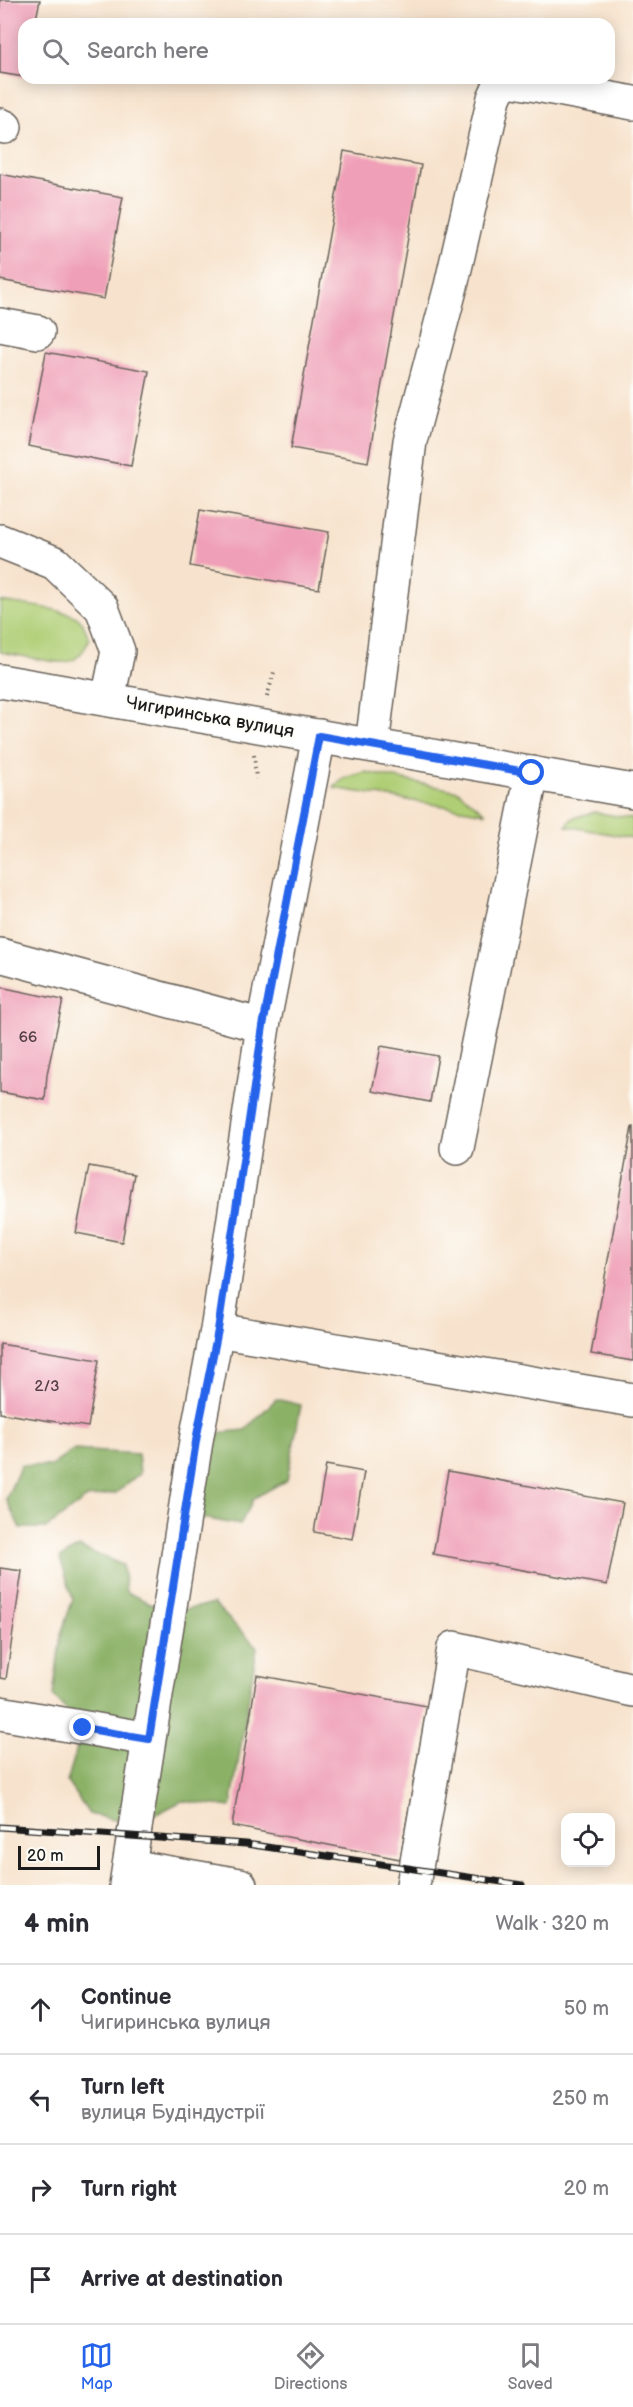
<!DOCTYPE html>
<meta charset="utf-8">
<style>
:root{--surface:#fff;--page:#f7f7f7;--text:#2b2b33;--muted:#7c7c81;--line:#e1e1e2;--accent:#2563eb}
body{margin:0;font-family:"Balsamiq Sans",sans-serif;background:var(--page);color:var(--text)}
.controls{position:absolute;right:18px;bottom:18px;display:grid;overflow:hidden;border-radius:12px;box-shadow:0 3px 15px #0003}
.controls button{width:54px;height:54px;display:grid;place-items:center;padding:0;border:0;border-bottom:2px solid var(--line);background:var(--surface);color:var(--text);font:30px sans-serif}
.scale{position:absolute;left:18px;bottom:15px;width:82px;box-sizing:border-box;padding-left:6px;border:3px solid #1c1c1c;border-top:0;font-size:16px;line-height:21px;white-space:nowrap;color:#1c1c1c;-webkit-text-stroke:4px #fdfcf7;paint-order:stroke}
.stop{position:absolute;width:18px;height:18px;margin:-14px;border:4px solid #2563eb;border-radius:50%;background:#fff}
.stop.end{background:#2563eb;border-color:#fff;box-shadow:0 2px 6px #0008}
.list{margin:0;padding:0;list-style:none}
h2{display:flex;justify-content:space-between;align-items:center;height:78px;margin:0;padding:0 24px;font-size:26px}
h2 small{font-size:20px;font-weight:400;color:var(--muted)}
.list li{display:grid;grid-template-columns:39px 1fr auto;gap:18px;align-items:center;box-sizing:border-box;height:90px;padding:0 24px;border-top:2px solid var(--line)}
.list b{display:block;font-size:22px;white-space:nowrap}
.list p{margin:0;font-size:20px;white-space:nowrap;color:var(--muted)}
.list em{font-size:20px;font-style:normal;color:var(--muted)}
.icon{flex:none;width:33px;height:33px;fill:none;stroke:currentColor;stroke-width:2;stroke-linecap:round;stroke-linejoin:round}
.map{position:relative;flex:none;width:633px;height:1885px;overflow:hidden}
.search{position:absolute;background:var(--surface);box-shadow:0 3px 15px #0003;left:18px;right:18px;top:18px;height:66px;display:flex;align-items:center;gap:15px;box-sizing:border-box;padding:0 21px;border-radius:18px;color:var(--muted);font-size:22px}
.sheet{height:438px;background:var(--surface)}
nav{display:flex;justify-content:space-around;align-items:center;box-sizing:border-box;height:84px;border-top:2px solid var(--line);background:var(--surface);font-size:16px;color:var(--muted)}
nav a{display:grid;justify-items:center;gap:3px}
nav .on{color:var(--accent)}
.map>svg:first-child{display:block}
.green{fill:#afce75;stroke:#667548;stroke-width:1.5}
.forest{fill:#8bb166;stroke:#546641;stroke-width:1.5}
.building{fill:#ef9fb7}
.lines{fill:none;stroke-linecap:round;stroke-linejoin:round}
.minor-casing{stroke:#69625a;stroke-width:36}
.major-casing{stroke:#69625a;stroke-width:36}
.path{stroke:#69625a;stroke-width:4;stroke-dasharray:1.5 4.5;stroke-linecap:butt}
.minor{stroke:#fff;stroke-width:33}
.major{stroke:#fff;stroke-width:33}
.rail-casing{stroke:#1c1c1c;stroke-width:7}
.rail{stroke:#fdfcf7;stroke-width:4.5;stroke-dasharray:14;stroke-linecap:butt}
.route{stroke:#2563eb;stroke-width:8}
.labels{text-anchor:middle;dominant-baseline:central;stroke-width:4.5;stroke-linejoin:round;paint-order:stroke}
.number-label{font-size:15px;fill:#513d43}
.street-label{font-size:18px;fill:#1c1c1c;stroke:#fdfcf7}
</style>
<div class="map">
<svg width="633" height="1885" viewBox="0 0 633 1885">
<rect width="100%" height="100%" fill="#fdfcf7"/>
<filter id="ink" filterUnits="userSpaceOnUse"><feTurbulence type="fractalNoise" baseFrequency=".0167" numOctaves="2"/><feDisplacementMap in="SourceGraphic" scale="12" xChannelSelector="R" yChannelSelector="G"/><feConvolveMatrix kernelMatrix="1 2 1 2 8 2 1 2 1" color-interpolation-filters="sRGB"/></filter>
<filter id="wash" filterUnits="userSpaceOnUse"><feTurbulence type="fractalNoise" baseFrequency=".008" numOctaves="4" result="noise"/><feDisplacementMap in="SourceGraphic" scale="24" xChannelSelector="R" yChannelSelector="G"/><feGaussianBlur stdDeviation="1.35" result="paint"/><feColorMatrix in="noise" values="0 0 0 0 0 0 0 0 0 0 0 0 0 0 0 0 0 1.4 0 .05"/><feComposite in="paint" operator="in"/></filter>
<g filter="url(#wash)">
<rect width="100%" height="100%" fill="#f7e3cd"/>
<path class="green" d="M0 601C16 604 69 609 79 619 85 625 87 632 89 640 85 649 78 661 66 662 54 664 15 654 0 652Z
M365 772 458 791 486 813 334 788 343 779Z
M594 812 633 819V838L566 826 573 818Z"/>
<path class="forest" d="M276 1399 301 1405 287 1480 254 1498 240 1525 185 1515 197 1435 245 1430Z
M73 1450 138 1454 140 1473 116 1493 87 1498 46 1528H20L6 1499 21 1465 51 1466Z
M79 1547 123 1565 126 1592 169 1612 214 1604 257 1647 231 1807 182 1801 135 1825 89 1814 67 1782 83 1728 53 1696 61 1634 73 1599 60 1558Z"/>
<g id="blocks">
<path class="building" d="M0 0H40L35 24H24V77L0 73Z
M344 151 421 165 368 462 291 448Z
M0 174 123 197 104 299 0 280Z
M46 352 149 371 131 466 28 446Z
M200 510 329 532 319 589 190 566Z
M0 987 63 1000 47 1074 45 1100 0 1092Z
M381 1046 438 1056 430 1102 372 1091Z
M632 1127H633V1361L591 1354Z
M89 1166 134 1174 122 1242 76 1233Z
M0 1344 99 1360 88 1427 0 1413Z
M326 1465 364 1472 352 1539 314 1532Z
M448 1471 623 1503 607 1585 433 1554Z
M0 1568 22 1571 6 1679 0 1678Z
M257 1675 427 1706 400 1859 232 1826Z"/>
</g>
</g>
<g filter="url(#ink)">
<use href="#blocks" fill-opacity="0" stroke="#69625a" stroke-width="1.5"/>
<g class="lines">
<defs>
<path id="minor" d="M0 125 5 127
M0 325 38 332
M0 541 55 563 102 608 118 651 108 699
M372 745 410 441 451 286 494 98 499 87 510 80 633 103
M0 955 263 1026
M457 1148 532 773
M217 1330 633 1400
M0 1713 149 1739
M129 1866 240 1885
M126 1885 197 1435 217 1330 263 1026 319 736
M413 1885 454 1648 633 1690"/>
<path id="major" d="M0 681 633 791"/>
</defs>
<use href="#minor" class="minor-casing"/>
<use href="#major" class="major-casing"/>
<path class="path" d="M267 697 274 672
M254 755 256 779"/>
<use href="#minor" class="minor"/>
<use href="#major" class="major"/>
<defs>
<path id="rail" d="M0 1827 246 1844 522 1885"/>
</defs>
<use href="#rail" class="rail-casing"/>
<use href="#rail" class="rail"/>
</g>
</g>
<g class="lines" filter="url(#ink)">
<path class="route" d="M83 1728 149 1739 197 1435 218 1330 263 1026 319 736 532 773"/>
</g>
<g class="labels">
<g class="number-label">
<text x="28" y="1037">66</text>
<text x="47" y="1386">2/3</text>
</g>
<g class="street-label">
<text transform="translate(210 717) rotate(10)">Чигиринська вулиця</text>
</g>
</g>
</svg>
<div class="controls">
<button><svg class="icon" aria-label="locate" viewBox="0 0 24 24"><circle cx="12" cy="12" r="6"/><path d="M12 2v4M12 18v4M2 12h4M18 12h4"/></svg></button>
</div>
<div class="scale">20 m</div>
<div class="stop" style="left:532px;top:773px"></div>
<div class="stop end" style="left:83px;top:1728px"></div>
<div class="search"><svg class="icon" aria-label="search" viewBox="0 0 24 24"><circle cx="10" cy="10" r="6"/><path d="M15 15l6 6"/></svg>Search here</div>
</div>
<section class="sheet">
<h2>4 min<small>Walk · 320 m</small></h2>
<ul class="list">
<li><svg class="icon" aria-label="ahead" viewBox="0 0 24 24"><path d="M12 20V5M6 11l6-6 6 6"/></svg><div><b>Continue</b><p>Чигиринська вулиця</p></div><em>50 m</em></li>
<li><svg class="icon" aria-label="left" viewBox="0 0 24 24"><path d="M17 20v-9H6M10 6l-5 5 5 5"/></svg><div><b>Turn left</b><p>вулиця Будіндустрії</p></div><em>250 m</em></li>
<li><svg class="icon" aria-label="right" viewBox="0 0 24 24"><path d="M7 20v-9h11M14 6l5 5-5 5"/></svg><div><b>Turn right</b></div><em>20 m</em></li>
<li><svg class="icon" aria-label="arrive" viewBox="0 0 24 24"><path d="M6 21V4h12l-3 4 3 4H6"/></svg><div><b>Arrive at destination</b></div></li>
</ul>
</section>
<nav>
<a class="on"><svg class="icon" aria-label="map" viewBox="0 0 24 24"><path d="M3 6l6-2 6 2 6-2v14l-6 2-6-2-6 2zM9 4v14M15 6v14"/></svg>Map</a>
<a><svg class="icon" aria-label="directions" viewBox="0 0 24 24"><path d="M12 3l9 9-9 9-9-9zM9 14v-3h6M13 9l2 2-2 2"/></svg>Directions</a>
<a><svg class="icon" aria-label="saved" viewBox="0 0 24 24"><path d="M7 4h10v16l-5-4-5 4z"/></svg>Saved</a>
</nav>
